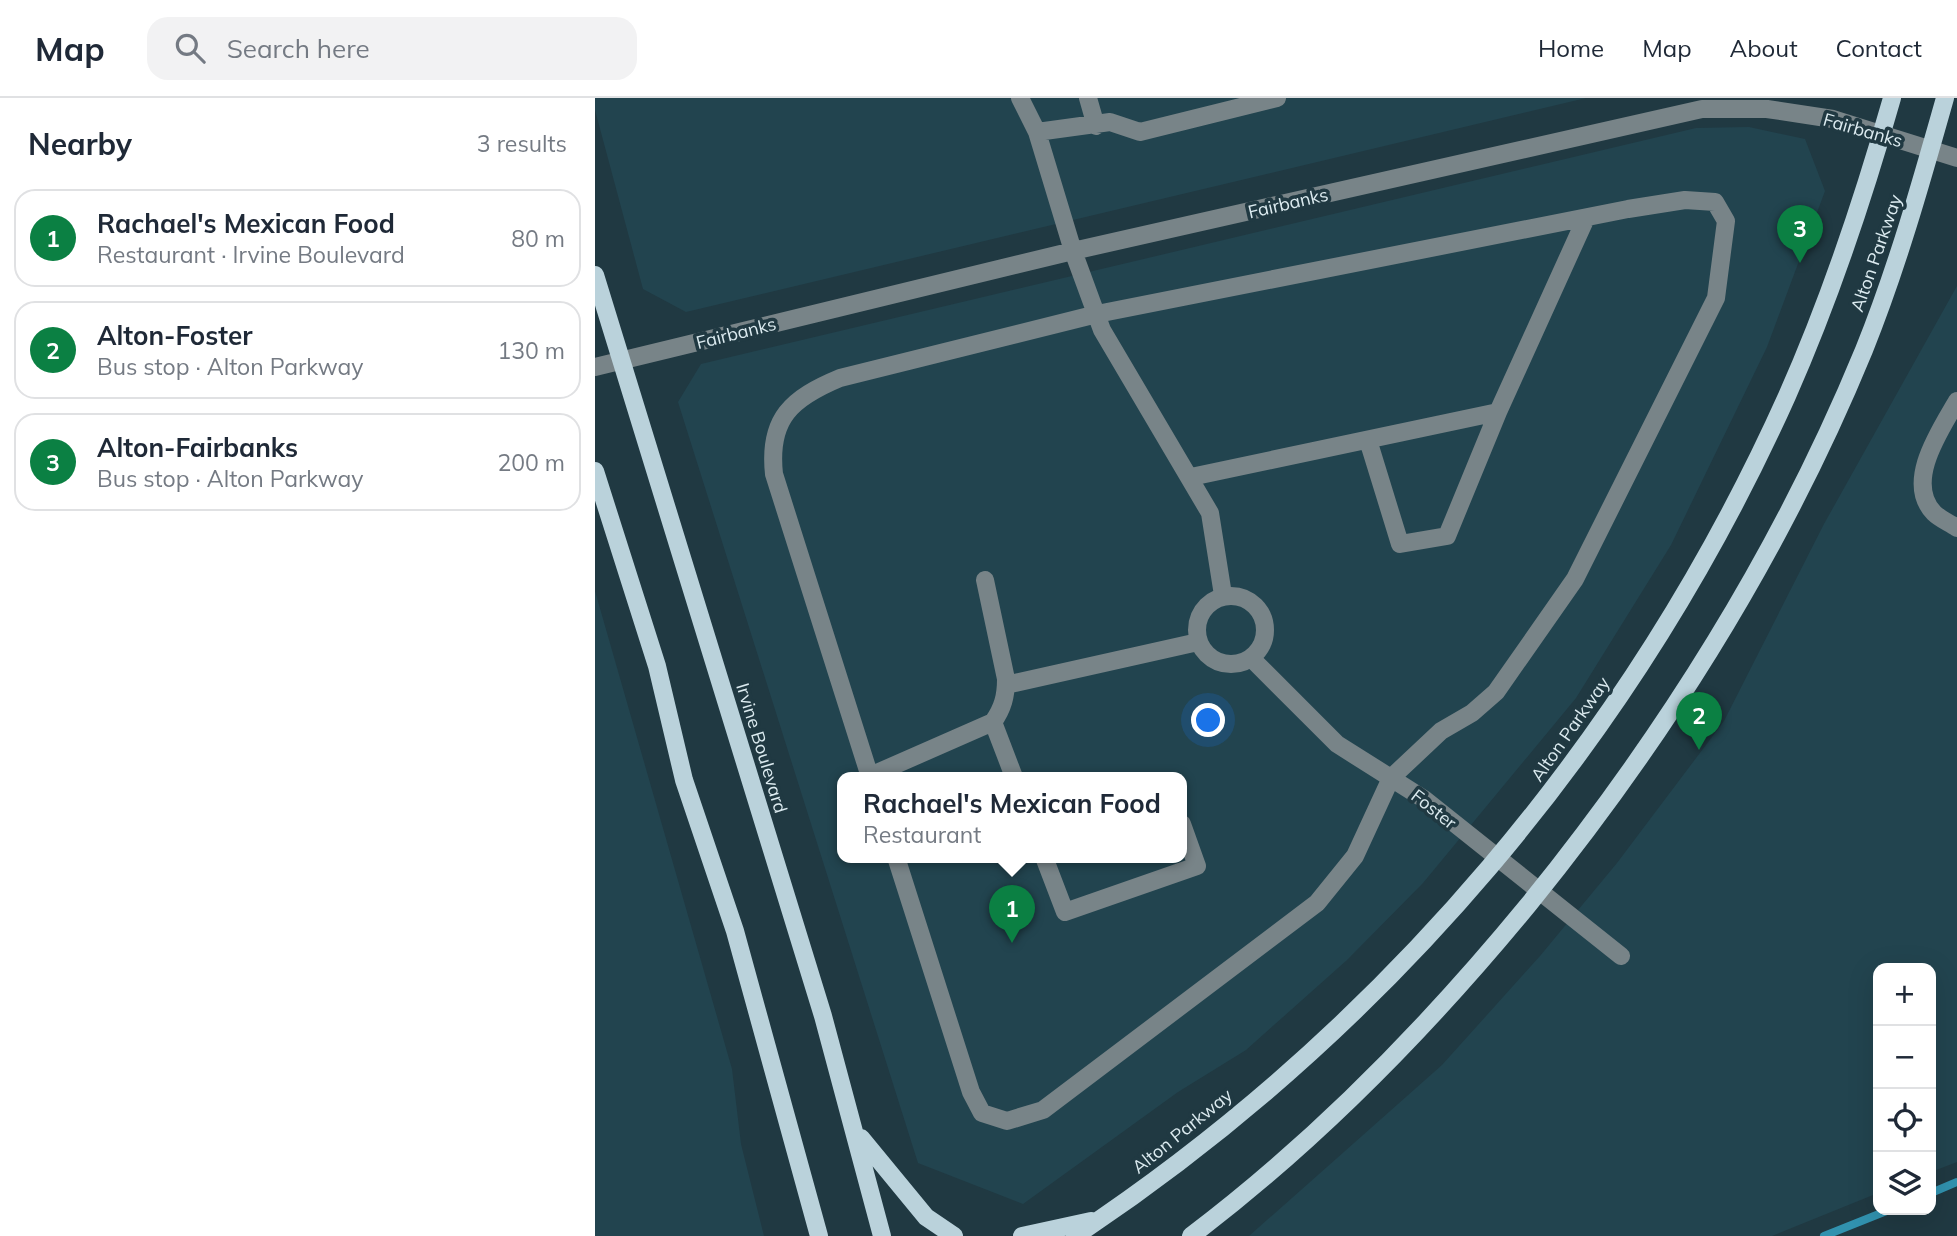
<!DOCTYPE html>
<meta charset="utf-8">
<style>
:root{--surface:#fff;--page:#f2f2f3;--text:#1f2937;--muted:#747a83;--line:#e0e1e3;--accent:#0b8043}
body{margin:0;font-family:Mulish,sans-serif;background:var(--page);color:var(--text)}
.controls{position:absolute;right:21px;bottom:21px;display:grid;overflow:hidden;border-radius:14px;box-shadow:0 7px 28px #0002}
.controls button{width:63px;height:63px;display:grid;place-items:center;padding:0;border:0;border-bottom:2px solid var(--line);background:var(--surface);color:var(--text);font:35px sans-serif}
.you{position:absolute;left:614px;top:623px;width:24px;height:24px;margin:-18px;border:5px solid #fff;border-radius:50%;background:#1a73e8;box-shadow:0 0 0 10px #1a73e833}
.badge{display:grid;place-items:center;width:46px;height:46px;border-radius:50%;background:var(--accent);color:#fff;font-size:23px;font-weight:700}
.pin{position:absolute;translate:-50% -58px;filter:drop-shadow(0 2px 4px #0008)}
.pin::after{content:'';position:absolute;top:37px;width:24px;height:21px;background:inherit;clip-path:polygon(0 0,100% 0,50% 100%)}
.popup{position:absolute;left:242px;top:674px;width:350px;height:91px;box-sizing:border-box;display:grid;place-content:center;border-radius:14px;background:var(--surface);filter:drop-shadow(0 2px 5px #0005);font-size:23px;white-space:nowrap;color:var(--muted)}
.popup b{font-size:26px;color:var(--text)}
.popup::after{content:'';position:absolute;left:50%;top:100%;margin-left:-14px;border:14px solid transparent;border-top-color:var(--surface)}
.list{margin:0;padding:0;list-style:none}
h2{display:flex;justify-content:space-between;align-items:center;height:91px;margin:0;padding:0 28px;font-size:30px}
h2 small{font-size:23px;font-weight:400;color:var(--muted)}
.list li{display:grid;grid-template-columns:46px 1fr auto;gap:21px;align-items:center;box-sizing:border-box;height:98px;margin:0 14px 14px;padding:0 14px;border:2px solid var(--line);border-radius:21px}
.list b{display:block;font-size:26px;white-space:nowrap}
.list p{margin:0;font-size:23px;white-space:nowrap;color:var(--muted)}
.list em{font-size:23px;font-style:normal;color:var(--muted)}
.icon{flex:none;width:38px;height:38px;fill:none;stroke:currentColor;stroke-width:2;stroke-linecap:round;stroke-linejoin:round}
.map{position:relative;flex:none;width:1362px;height:1138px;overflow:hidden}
header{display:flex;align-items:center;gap:42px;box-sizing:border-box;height:98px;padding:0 35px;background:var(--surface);border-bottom:2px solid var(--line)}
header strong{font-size:33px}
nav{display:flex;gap:38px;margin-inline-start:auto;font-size:24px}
.search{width:490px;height:63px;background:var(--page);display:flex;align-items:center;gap:18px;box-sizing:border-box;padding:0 24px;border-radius:21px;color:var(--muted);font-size:26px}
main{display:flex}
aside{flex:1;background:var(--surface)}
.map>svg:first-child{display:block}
.built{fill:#22444f;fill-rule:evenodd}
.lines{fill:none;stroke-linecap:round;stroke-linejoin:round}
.stream{stroke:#3192af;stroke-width:8}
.minor{stroke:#788488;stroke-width:18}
.major{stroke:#bad2db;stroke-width:18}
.labels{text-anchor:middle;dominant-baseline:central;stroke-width:7;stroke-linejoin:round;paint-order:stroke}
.street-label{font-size:18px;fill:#dcebf0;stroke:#203942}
</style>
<header>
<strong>Map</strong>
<div class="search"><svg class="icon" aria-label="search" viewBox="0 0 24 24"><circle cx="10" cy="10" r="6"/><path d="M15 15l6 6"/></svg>Search here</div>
<nav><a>Home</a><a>Map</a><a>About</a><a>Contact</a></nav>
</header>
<main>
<aside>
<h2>Nearby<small>3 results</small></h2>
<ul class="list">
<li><span class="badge">1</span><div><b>Rachael's Mexican Food</b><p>Restaurant · Irvine Boulevard</p></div><em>80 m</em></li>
<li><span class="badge">2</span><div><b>Alton-Foster</b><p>Bus stop · Alton Parkway</p></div><em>130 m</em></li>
<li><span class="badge">3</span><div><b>Alton-Fairbanks</b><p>Bus stop · Alton Parkway</p></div><em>200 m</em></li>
</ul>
</aside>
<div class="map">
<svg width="1362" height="1138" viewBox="0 0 1362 1138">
<rect width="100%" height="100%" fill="#203942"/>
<path class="built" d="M0 0H991L91 214 48 191 0 12Z
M1154 29 1210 41 1230 93 1172 249 1076 447 981 600 828 785 752 862 651 952 583 994 428 1106 323 1065 83 304 106 266 1101 30ZM247 679H587V759H247Z
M1362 188V1064L1336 1074V870H1283V1095L1177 1138H654L847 967 945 858 1022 765 1129 623 1229 426Z
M0 493 137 971 146 1046 169 1138H0Z"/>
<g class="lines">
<path class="stream" d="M1336 1095 1362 1084
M1229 1138 1294 1112"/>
<path class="minor" d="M425 0 442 34
M493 0 501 28
M0 269 478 153 1107 11H1172L1238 21 1362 60
M1362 303C1346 331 1309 384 1339 415 1345 421 1355 425 1362 430
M773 342 805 446 852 438 903 314
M596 379 903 314 991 120
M628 497 615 415 507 232 478 153 442 34 515 24 545 34 682 0
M602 532a34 34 0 1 1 68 0a34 34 0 1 1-68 0Z
M656 560 742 646 829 701 1026 858
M411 587 603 544
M398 624 419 679
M275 678 398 624C408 610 411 598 411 581L390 482
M275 679 179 376C173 320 197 300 245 280L502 216 1033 111 1090 102 1120 104 1131 123 1121 200 980 481 901 594 877 615 846 633 796 680 760 758 722 805 448 1012 412 1023 387 1015 376 994 301 759
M449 759 470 814 602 768 587 726"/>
<path class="major" d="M0 177 228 918 287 1138
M0 373 62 568 89 682 140 833 224 1138
M266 1040 331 1119 359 1138
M427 1138 496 1123
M480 1138C790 932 1039 639 1192 298 1235 201 1268 102 1297 0
M596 1138C723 1042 833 929 934 806 1071 637 1186 454 1269 252 1302 170 1326 85 1350 0"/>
</g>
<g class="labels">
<g class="street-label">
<text transform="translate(1268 32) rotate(16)">Fairbanks</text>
<text transform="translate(693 105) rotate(-13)">Fairbanks</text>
<text transform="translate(1281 155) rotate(-71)">Alton Parkway</text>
<text transform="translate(141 235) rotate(-14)">Fairbanks</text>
<text transform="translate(975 631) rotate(-55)">Alton Parkway</text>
<text transform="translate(167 650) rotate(73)">Irvine Boulevard</text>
<text transform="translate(839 711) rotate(38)">Foster</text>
<text transform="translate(587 1033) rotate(-39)">Alton Parkway</text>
</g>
</g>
</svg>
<div class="controls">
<button>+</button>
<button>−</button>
<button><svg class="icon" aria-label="locate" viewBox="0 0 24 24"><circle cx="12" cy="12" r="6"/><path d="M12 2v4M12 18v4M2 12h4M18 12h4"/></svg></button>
<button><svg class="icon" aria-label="layers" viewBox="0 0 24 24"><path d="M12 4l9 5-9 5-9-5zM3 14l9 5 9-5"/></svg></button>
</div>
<div class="you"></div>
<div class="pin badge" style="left:417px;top:845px">1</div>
<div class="popup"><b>Rachael's Mexican Food</b>Restaurant</div>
<div class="pin badge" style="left:1104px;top:652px">2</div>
<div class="pin badge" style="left:1205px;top:165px">3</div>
</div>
</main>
